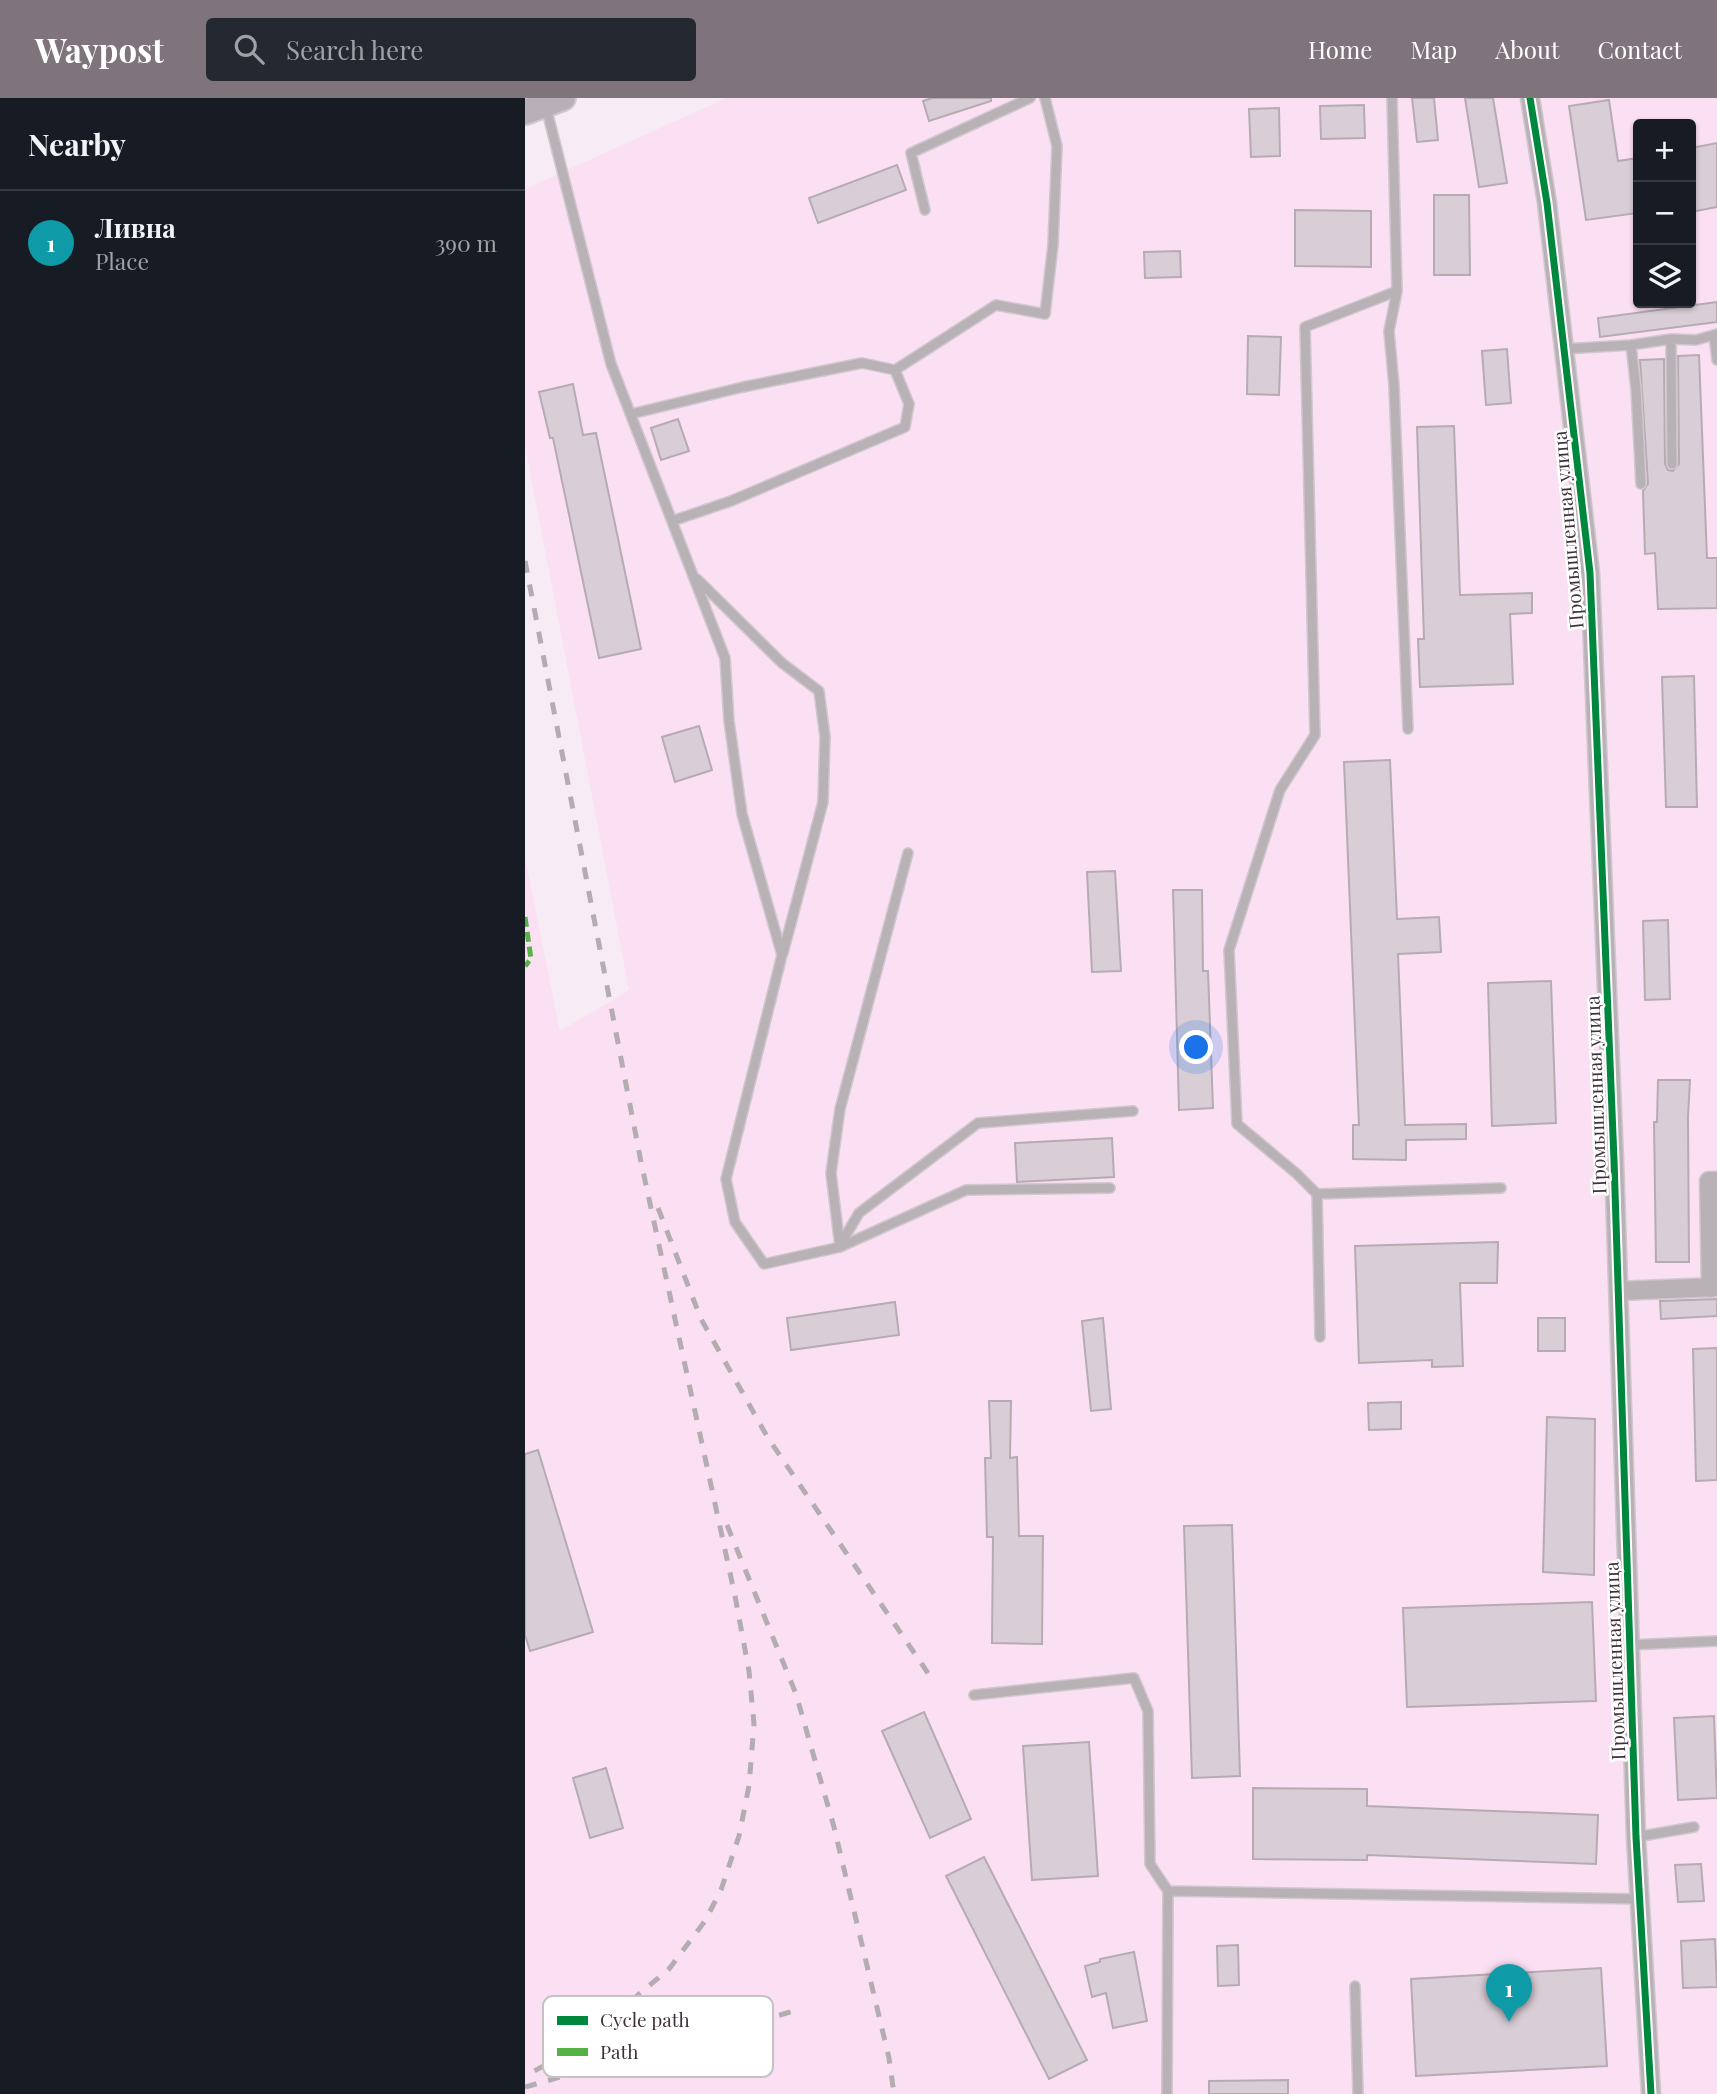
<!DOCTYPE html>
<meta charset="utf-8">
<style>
:root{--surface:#171b24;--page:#242831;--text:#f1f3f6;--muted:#9ea1a6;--line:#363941;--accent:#7f737c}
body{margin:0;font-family:"Playfair Display",serif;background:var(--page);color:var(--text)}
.controls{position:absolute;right:21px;top:21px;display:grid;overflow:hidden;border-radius:7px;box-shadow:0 2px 5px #0004}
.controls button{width:63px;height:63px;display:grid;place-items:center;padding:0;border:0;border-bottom:2px solid var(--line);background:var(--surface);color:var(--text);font:35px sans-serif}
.you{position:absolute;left:672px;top:950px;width:24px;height:24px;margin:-18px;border:5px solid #fff;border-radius:50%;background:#1a73e8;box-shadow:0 0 0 10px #1a73e833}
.badge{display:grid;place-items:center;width:46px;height:46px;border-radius:50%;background:var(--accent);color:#fff;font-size:23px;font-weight:700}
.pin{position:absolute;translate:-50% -58px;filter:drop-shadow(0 2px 4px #0008)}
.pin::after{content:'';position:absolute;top:37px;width:24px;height:21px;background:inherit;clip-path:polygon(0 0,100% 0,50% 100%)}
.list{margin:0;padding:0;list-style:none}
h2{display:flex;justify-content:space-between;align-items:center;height:91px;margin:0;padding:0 28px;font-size:30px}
h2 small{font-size:23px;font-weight:400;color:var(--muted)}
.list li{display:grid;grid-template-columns:46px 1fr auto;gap:21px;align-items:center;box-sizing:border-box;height:105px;padding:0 28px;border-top:2px solid var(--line)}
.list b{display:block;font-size:26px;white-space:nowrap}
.list p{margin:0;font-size:23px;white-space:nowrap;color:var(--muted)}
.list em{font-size:23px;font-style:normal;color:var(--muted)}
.icon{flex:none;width:38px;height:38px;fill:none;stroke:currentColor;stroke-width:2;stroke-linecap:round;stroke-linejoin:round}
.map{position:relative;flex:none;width:1192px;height:1996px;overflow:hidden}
header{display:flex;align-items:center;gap:42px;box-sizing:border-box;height:98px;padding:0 35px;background:var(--accent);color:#fff}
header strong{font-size:33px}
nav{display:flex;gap:38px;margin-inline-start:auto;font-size:24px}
.search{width:490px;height:63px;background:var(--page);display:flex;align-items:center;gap:18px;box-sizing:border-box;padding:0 24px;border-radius:7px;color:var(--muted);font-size:26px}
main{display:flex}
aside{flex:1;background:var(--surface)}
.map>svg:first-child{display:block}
.built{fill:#fbe0f3;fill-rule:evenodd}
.building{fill:#d9ced6;stroke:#b6abb3;stroke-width:2}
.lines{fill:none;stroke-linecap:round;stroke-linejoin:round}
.lane-casing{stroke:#d1c8ce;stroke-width:12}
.street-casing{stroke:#d1c8ce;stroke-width:21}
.secondary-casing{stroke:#d1c8ce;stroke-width:28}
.lane{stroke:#b8b2b7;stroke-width:9}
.street{stroke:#b8b2b7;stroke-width:18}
.secondary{stroke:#b9b0b7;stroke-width:24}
.rail{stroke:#b3acb1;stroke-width:5;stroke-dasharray:12 12;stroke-linecap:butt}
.quiet{stroke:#57b246;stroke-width:5;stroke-dasharray:10 5;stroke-linecap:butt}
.cycleway-casing{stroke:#fff;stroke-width:11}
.cycleway{stroke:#00873e;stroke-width:7}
.labels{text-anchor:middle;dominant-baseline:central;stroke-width:5;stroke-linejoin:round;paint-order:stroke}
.street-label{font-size:19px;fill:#3f323b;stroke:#fff}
.key{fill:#fff;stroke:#c5c2c4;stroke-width:2}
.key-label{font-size:19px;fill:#3f323b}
</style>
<header>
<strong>Waypost</strong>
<div class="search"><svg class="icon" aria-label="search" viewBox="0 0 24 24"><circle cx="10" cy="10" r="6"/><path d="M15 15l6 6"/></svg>Search here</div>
<nav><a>Home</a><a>Map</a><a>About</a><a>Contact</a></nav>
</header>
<main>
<aside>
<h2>Nearby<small></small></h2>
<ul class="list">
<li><span class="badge" style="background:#0f9aa8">1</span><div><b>Ливна</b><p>Place</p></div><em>390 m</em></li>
</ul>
</aside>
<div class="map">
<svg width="1192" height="1996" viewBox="0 0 1192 1996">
<rect width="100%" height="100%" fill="#f7ecf4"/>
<path class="built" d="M201 0H1192V1996H0V759L35 933 104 892 0 348V91ZM1113 26H1166V205H1113Z"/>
<path class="building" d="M407 0H466V3L404 23 398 3Z
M887 0H909L913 42 892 44Z
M940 0H968L982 85 954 89Z
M1084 2 1093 63 1113 60V115L1061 122 1044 8Z
M839 7 840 40 796 41 795 8Z
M754 10 755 58 726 59 724 11Z
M1192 45V109L1166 114V50Z
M372 67 381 92 293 125 284 100Z
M909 97H944L945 177H909Z
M770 112 846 113V169L770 168Z
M655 153 656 179 620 180 619 154Z
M1192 204V224L1075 239 1073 220Z
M723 238 756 239 754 297 722 296Z
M982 251 986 305 961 307 957 253Z
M1174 257 1182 460H1192V510L1133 511 1130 455 1120 456 1118 393 1123 386 1115 262 1139 261 1140 366 1143 372 1148 373 1154 366 1153 258Z
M48 286 58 337 71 335 116 551 74 560 28 340H25L14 294Z
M153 321 164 353 136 362 126 330Z
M929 328 935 497 1007 495V515L985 516 988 586 895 589 893 541H899L892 329Z
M1169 578 1172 709H1141L1137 579Z
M174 628 187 672 150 684 137 639Z
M865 662 872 821 914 819 916 854 873 856 880 1027 941 1026V1041L881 1042V1062L828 1061V1027H834L819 664Z
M590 773 596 873 567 874 562 774Z
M648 792H677L678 873H683L688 1010 654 1012Z
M1143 822 1145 901 1120 902 1118 823Z
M1026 883 1031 1025 967 1028 963 885Z
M1133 982H1165L1163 1019 1164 1164H1131L1129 1024H1132Z
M587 1040 589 1079 492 1084 490 1045Z
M973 1144 972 1185H935L938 1268 907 1269V1262L834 1265 830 1148Z
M1192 1201V1218L1136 1221 1135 1203Z
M370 1204 374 1237 266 1252 262 1220Z
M578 1220 586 1311 566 1313 557 1223Z
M1013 1220H1040V1253H1013Z
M1192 1250V1382L1171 1383 1168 1251Z
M464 1303H486L485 1360 492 1359 494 1438H518L517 1546 467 1545 468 1439H462L460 1360H466Z
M876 1304V1331L844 1332 843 1305Z
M1022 1319 1070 1321 1069 1477 1018 1474Z
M13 1352 68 1534 5 1553 0 1537V1356Z
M707 1427 715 1678 667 1680 659 1428Z
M1067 1504 1071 1603 882 1609 878 1510Z
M399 1614 446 1721 405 1740 357 1633Z
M1189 1618 1192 1700 1153 1702 1149 1620Z
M564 1644 573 1778 507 1782 498 1648Z
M81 1670 98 1730 65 1740 48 1680Z
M728 1690 842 1691V1708L1073 1717 1071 1766 842 1757V1762L728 1761Z
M459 1759 562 1962 524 1981 421 1778Z
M1176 1766 1179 1803 1153 1804 1150 1767Z
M1190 1841 1192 1889 1158 1890 1156 1843Z
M713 1847 714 1887 693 1888 692 1848Z
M609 1854 622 1923 588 1930 581 1895 567 1899 560 1868 575 1864V1861Z
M1076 1870 1082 1968 891 1978 886 1881Z
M763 1982V1996H684V1983Z"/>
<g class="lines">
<defs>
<path id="lane" d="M867 0 872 193 864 233 869 288 883 631
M21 9 86 266 200 560 204 623 217 716 257 857 201 1081 210 1124 239 1166 315 1149 441 1092 585 1090
M400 112 386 55 505 0
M872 193 780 229 790 637 755 692 704 852 712 1026 772 1076 792 1096 976 1090
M1189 237 1192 262
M1146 241 1147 366
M1106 247 1111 291 1116 386
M1039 251 1106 247 1146 241 1171 242 1192 236
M370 272 471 207 520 216 528 147 532 48 520 0
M106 316 218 289 337 265 370 272 384 306 380 329 206 403 147 423
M172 481 257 565 294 593 300 639 298 704 258 855
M792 1096 795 1239
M315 1147 334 1115 453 1025 608 1013
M315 1149 306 1075 315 1011 383 755
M1104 1547 1192 1543
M449 1597 609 1580 623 1613 625 1766 643 1793
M1111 1739 1169 1729
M830 1888 833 1996
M642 1996 643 1793 1115 1801"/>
<path id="street" d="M1005 0 1022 105 1065 475 1089 1062 1111 1739 1126 1996
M1186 1190 1184 1083H1192
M1093 1193 1192 1189"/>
<path id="secondary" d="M0 14 38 0"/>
</defs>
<use href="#lane" class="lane-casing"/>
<use href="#street" class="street-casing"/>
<use href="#secondary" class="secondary-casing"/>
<use href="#lane" class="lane"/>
<use href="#street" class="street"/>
<use href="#secondary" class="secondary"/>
<path class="rail" d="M0 463 116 1064 210 1498 224 1573 229 1626 224 1688 214 1738 196 1792 180 1823 144 1871 46 1953 0 1978
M133 1110 176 1221 243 1340 407 1581
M202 1427 271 1596 309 1729 364 1960 369 1996
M0 1989 269 1913"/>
<path class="quiet" d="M0 819 6 861 0 868"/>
<defs>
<path id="cycleway" d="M1005 0 1022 105 1065 475 1089 1062 1111 1739 1126 1996"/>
</defs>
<use href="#cycleway" class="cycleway-casing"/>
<use href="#cycleway" class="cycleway"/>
</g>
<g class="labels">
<g class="street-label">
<text transform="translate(1042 432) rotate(-95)">Промышленная улица</text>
<text transform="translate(1070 997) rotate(-92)">Промышленная улица</text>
<text transform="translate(1089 1563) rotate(-92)">Промышленная улица</text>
</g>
</g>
<rect x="18" y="1898" width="230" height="81" rx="10" class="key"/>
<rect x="32" y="1918" width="31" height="9" fill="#00873e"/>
<rect x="32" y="1950" width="31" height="8" fill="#57b246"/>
<g class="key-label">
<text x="75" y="1929">Cycle path</text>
<text x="75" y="1961">Path</text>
</g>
</svg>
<div class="controls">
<button>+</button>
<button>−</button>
<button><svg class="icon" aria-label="layers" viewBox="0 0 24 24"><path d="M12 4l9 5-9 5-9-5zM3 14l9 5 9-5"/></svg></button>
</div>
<div class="you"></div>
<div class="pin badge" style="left:984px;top:1924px;background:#0f9aa8">1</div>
</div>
</main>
